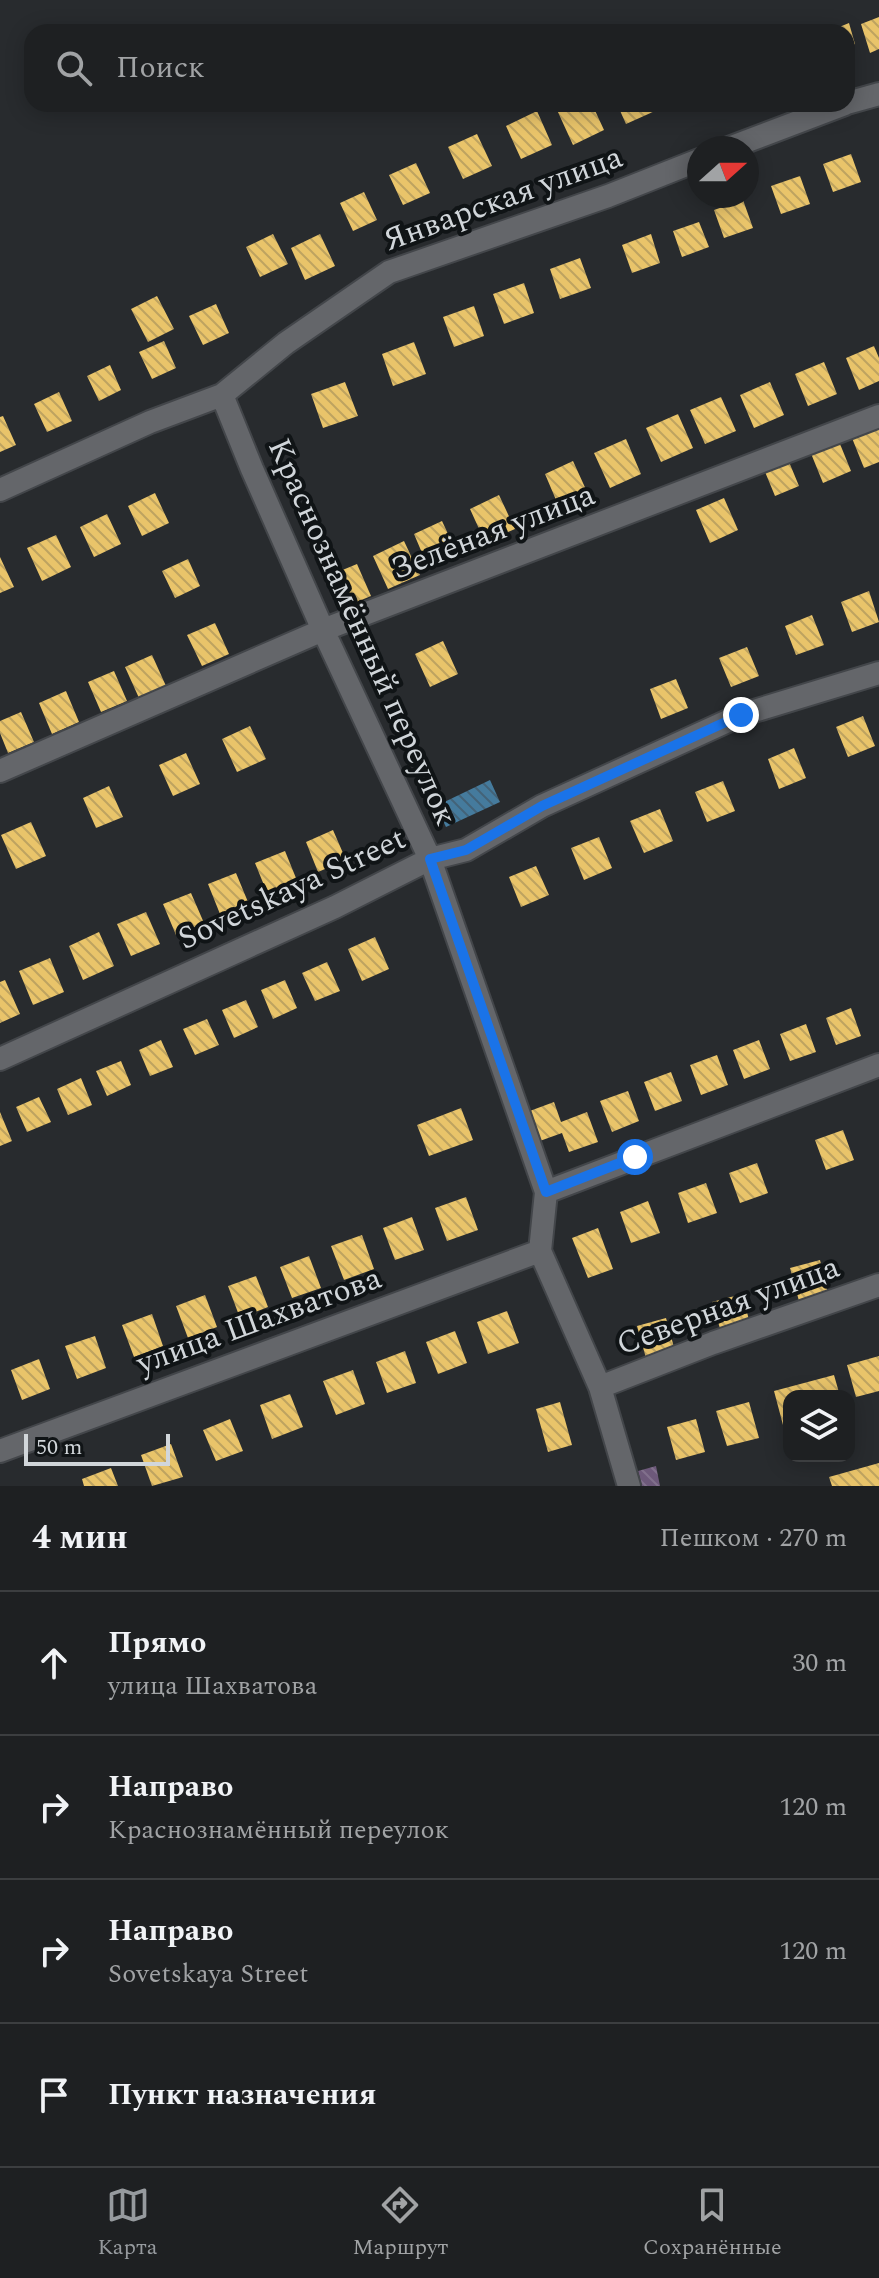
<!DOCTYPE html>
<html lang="ru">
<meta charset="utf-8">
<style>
:root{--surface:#1e2022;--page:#2b2d2f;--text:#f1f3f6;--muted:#a1a3a5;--line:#3c3e40;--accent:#969a9e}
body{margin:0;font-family:Spectral,serif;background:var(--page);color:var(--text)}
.controls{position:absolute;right:24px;bottom:24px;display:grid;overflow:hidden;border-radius:16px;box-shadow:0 4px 20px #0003}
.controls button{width:72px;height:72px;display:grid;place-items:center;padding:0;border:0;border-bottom:2px solid var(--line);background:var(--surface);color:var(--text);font:40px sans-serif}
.compass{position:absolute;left:687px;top:136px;width:72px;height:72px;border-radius:50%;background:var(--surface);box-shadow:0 4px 20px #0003;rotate:69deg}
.scale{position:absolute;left:24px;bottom:20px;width:146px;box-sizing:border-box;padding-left:8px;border:4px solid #d1d6da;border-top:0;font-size:22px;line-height:28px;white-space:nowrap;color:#d1d6da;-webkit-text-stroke:6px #101416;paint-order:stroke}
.stop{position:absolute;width:24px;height:24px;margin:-18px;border:6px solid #1a73e8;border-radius:50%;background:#fff}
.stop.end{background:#1a73e8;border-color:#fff;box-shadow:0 2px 8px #0008}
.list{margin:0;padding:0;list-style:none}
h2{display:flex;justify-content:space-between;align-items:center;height:104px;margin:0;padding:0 32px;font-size:34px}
h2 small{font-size:26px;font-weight:400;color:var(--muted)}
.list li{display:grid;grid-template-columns:52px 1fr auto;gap:24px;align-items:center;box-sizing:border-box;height:144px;padding:0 32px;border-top:2px solid var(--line)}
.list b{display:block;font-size:30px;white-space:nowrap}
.list p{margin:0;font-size:26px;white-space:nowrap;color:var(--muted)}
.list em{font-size:26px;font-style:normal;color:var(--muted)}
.icon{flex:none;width:44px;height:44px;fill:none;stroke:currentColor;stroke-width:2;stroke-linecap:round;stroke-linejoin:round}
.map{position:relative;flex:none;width:879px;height:1486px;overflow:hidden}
.search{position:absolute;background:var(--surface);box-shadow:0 4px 20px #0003;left:24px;right:24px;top:24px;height:88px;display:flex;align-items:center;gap:20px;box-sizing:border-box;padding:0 28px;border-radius:24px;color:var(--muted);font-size:30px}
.sheet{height:680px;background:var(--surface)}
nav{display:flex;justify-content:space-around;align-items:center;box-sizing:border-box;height:112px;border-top:2px solid var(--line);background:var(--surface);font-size:22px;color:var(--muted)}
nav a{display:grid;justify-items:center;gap:4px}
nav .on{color:var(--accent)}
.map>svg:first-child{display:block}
.homes{fill:url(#homes-back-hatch)}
.offices{fill:url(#offices-back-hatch)}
.public{fill:url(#public-back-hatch)}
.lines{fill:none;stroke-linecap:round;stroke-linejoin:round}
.minor-casing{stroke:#43464a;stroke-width:26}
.minor{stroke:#64666a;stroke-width:22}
.route{stroke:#1a73e8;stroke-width:10}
.labels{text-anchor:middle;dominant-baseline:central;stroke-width:8;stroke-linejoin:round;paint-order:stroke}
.street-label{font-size:32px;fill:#d1d6da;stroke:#101416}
</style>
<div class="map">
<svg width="879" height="1486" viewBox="0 0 879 1486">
<defs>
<pattern id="homes-back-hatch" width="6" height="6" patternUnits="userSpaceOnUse" patternTransform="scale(2)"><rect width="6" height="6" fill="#e9c46a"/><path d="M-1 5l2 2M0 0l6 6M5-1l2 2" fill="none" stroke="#bea360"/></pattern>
<pattern id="offices-back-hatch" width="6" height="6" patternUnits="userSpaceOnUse" patternTransform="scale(2)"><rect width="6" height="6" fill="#6d597a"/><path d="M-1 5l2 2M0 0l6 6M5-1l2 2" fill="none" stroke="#81708c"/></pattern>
<pattern id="public-back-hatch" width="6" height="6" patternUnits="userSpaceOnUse" patternTransform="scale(2)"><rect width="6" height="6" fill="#457b9d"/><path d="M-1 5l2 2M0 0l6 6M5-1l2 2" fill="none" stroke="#436378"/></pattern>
</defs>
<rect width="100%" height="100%" fill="#282b2e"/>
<path class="homes" d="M879 17V49L870 53 861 24Z
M849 23 855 44 847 48V32H827Z
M571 104H592L604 130 573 145 557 110Z
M617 104H652L655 111 626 124Z
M537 111 552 145 521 159 506 126Z
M477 134 492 166 463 179 448 147Z
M851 154 861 182 833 192 823 164Z
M416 163 430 193 403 205 389 175Z
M800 176 810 204 781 214 771 186Z
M364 192 377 220 353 231 340 203Z
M743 200 753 228 724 238 714 210Z
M699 222 709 247 682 257 673 231Z
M273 234 288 264 260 277 246 247Z
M320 234 335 266 305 280 291 248Z
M651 234 660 263 632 273 622 245Z
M580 258 591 288 560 299 550 269Z
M524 283 534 313 504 324 493 294Z
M157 296 174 329 148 342 131 309Z
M216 304 229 333 203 345 189 316Z
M474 306 484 336 454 347 443 317Z
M164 341 176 368 152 379 139 352Z
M414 342 426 374 393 386 382 354Z
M874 346 879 358V381L859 390 846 358Z
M824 362 837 394 808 406 795 374Z
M110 365 121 390 99 401 87 376Z
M345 382 358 416 323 428 311 394Z
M770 382 784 415 754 428 740 395Z
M59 392 72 421 47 432 34 404Z
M721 397 736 431 705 444 690 410Z
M678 414 693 448 661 462 646 428Z
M3 416 16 445 0 452V417Z
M879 427V462L864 468 852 438Z
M626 439 641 474 610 488 594 453Z
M838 439 851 471 823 483 810 451Z
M787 457 799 486 775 496 763 467Z
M573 461 588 494 559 507 545 474Z
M155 493 169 523 142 536 128 506Z
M499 495 515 529 485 542 470 509Z
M724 498 738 530 710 543 696 510Z
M107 514 121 544 94 557 80 527Z
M442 521 457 553 428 567 414 534Z
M56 535 71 567 42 581 27 548Z
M404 541 420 575 388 589 373 556Z
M0 557 14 587 0 593Z
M188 559 200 586 175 598 162 571Z
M357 564 371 596 342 608 328 576Z
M869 591 879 622 852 632 841 602Z
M812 615 824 645 796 655 785 626Z
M215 623 229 654 202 666 187 635Z
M443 641 458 674 430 687 415 654Z
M747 647 759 676 731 687 719 658Z
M152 655 166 686 139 698 125 667Z
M114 671 127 701 101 712 88 682Z
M676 679 688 708 661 719 650 689Z
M66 691 79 722 52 734 39 703Z
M21 712 34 742 8 753 0 733V721Z
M863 716 875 746 848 757 836 727Z
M250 726 266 759 237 772 222 739Z
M794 748 806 778 779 789 768 759Z
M186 753 200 784 173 796 159 765Z
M723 781 735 811 707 822 695 792Z
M109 786 123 817 96 828 83 798Z
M660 809 673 841 644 853 630 821Z
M31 822 46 856 16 869 1 835Z
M333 830 346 860 318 872 306 842Z
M599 837 612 868 584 880 571 848Z
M285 851 298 883 268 895 255 863Z
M536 866 549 895 521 907 509 877Z
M236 873 248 902 220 914 208 884Z
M191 893 204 923 176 935 163 904Z
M146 912 160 944 131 956 117 924Z
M99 932 114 966 83 980 69 946Z
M375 937 389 969 362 981 348 949Z
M50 958 64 992 33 1005 19 971Z
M327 962 340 991 315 1001 302 973Z
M5 980 20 1014 0 1023V982Z
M285 980 297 1008 273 1019 261 990Z
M246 1000 258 1027 234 1038 222 1010Z
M851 1008 861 1036 836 1045 826 1018Z
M207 1019 219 1045 195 1055 183 1029Z
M806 1024 816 1052 790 1061 780 1034Z
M161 1040 173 1067 150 1076 139 1050Z
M759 1040 770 1069 744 1079 733 1050Z
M717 1055 728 1085 701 1095 690 1065Z
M121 1061 131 1085 107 1096 96 1071Z
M671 1072 682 1101 655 1111 644 1082Z
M81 1078 92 1105 68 1115 57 1089Z
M628 1091 639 1121 612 1132 600 1101Z
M39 1097 51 1122 27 1132 16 1107Z
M554 1102 561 1122 587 1112 598 1142 569 1152 562 1133 537 1142 527 1112Z
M461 1108 473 1140 429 1156 417 1125Z
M0 1112 12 1141 0 1146Z
M843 1130 854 1160 826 1170 815 1140Z
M757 1163 768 1193 740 1203 729 1173Z
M706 1183 717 1213 688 1223 678 1193Z
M466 1197 478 1230 447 1241 435 1208Z
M648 1201 660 1233 631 1243 620 1212Z
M412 1217 424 1250 395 1260 383 1228Z
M598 1228 613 1269 588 1278 572 1238Z
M362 1235 374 1269 344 1280 331 1246Z
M309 1256 321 1288 292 1298 280 1267Z
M820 1260 828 1293 799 1301 790 1268Z
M256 1276 268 1307 240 1318 228 1286Z
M742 1294 751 1327 722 1335 712 1302Z
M205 1295 217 1327 188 1338 176 1306Z
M507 1311 519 1343 488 1354 477 1322Z
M152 1314 163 1346 134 1357 122 1325Z
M666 1318 675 1351 646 1358 637 1326Z
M455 1331 467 1363 438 1374 426 1342Z
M95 1336 106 1368 77 1379 65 1346Z
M405 1351 416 1383 387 1393 376 1362Z
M879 1356V1391L856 1397 847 1365Z
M39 1359 50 1389 22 1400 11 1370Z
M353 1370 365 1404 336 1415 323 1381Z
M834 1375 840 1396H789V1424L783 1425 774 1391Z
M290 1394 303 1427 272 1439 260 1405Z
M560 1402 572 1445 548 1452 536 1409Z
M749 1402 759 1438 727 1446 716 1411Z
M230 1419 243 1451 216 1461 203 1430Z
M696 1419 705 1452 676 1460 667 1427Z
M171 1444 183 1477 152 1486 141 1455Z
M879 1463V1486H832L829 1477Z
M111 1468 118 1486H84L82 1479Z"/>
<path class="offices" d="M656 1466 660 1486H642L638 1471Z"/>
<path class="public" d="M490 780 500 802 446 827 436 806Z"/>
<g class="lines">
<defs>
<path id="minor" d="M847 103 879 94
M729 148 845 104
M222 395 252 469 323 630 430 859 546 1192 540 1251 600 1387 629 1486
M0 490 150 422 222 395 286 343 389 272 608 196 699 160
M0 771 323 630 879 416
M0 1059 335 907 430 859 466 850 542 806 741 715 879 673
M546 1192 879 1065
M600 1387 713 1343 879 1285
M0 1451 540 1251"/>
</defs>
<use href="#minor" class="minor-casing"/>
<use href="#minor" class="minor"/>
</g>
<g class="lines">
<path class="route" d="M635 1157 546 1192 430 859 466 850 542 806 741 715"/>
</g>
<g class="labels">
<g class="street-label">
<text transform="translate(503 199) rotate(-20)">Январская улица</text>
<text transform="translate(493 532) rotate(-21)">Зелёная улица</text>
<text transform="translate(362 632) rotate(66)">Краснознамённый переулок</text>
<text transform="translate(292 889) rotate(-25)">Sovetskaya Street</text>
<text transform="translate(728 1306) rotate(-20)">Северная улица</text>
<text transform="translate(259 1321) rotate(-20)">улица Шахватова</text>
</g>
</g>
</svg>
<div class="controls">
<button><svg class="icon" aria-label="layers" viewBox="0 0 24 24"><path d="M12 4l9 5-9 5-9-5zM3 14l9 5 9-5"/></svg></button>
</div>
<svg class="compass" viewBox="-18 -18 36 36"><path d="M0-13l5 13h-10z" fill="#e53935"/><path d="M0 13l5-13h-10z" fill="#a1a3a5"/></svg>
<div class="scale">50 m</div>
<div class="stop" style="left:635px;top:1157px"></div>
<div class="stop end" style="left:741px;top:715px"></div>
<div class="search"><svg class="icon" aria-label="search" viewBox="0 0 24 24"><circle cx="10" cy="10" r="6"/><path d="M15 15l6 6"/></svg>Поиск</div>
</div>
<section class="sheet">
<h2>4 мин<small>Пешком · 270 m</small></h2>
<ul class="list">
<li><svg class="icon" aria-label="ahead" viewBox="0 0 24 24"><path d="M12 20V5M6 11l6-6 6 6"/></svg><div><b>Прямо</b><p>улица Шахватова</p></div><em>30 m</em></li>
<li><svg class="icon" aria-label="right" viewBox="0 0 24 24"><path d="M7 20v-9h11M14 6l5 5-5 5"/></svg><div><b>Направо</b><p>Краснознамённый переулок</p></div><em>120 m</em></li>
<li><svg class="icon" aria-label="right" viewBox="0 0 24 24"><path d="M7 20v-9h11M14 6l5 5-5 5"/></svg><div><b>Направо</b><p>Sovetskaya Street</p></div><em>120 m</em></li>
<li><svg class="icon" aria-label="arrive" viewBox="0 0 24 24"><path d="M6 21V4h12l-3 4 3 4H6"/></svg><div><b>Пункт назначения</b></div></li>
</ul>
</section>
<nav>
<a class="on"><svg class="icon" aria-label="map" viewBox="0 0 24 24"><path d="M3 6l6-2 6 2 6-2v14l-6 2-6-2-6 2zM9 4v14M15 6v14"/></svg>Карта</a>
<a><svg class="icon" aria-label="directions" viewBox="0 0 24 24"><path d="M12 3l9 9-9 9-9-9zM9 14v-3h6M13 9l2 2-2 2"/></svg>Маршрут</a>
<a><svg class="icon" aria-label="saved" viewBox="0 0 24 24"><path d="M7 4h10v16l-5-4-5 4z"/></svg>Сохранённые</a>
</nav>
